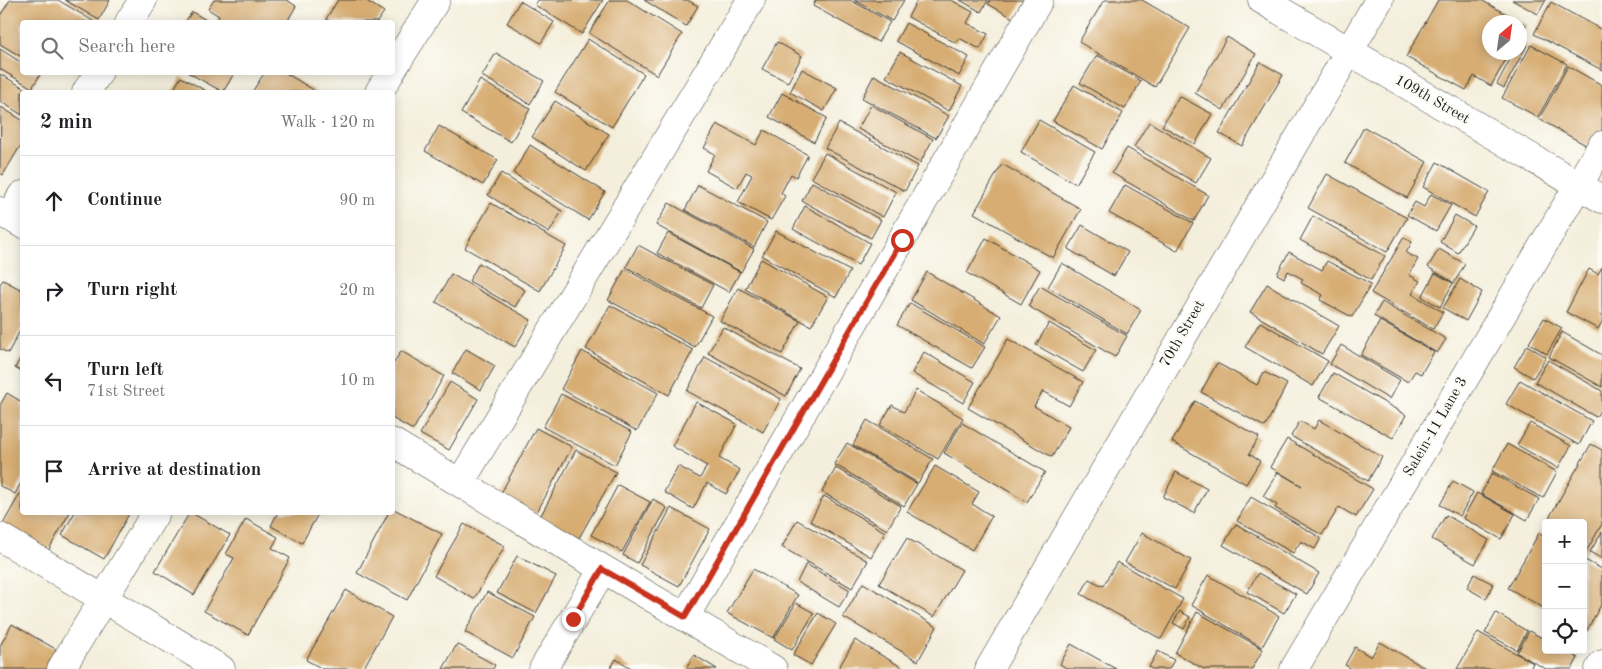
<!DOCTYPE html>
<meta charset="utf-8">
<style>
:root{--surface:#fff;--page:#f6f6f6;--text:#202124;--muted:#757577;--line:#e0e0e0}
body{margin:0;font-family:"Old Standard TT",serif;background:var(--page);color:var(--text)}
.controls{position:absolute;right:15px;bottom:15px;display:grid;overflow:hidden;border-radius:5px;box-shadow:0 2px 12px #0003}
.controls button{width:45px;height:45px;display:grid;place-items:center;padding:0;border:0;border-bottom:1px solid var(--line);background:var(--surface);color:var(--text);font:25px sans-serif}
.compass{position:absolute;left:1482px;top:15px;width:45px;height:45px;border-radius:50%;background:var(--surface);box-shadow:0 2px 12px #0003;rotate:29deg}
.stop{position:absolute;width:15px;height:15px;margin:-11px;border:4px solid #c8321e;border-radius:50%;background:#fff}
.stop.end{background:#c8321e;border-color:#fff;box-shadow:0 1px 5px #0008}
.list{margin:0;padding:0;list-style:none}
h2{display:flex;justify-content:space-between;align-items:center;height:65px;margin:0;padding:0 20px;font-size:21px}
h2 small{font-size:16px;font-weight:400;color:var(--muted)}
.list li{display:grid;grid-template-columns:32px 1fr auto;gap:15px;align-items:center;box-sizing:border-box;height:90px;padding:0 20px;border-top:1px solid var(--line)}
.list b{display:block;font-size:19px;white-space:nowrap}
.list p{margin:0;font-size:16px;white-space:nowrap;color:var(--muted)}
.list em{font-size:16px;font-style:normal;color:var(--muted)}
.icon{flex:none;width:28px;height:28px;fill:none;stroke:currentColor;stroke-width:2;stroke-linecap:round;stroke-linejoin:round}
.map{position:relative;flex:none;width:1602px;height:669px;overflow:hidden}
.search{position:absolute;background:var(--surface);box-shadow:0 2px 12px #0003;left:20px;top:20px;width:375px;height:55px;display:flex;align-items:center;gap:12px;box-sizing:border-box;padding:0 18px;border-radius:5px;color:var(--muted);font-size:19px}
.panel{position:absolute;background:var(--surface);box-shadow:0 2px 12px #0003;left:20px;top:90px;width:375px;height:425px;border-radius:5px}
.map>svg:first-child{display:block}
.building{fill:#d7ad73}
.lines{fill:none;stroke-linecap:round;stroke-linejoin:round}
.minor-casing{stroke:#3c3c39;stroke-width:29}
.major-casing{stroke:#3c3c39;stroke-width:29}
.minor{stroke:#fff;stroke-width:28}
.major{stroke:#fff;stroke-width:28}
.route{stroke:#c8321e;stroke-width:6}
.labels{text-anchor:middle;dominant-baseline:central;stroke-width:5;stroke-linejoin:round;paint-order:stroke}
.street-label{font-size:15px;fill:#1c1c1c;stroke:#fdfcf7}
</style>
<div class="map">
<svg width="1602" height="669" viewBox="0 0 1602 669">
<rect width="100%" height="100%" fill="#fdfcf7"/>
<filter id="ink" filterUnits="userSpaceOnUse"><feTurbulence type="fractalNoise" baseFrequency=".02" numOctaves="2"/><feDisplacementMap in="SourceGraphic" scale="10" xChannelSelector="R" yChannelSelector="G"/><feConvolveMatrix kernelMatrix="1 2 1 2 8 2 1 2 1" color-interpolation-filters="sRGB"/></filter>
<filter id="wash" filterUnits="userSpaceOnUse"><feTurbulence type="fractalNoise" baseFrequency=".0096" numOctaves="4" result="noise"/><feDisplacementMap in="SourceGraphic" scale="20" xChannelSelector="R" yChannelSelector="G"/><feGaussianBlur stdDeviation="1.12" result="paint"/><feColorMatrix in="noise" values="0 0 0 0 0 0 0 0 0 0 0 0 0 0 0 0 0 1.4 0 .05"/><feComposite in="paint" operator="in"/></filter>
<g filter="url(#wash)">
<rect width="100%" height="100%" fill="#f4efdc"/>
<g id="blocks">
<path class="building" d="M10 0H58L93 21 92 22H22V57L0 44V16Z
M65 0H110L99 20Z
M214 0H287L296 6 287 22H216L219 16 208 9Z
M338 0H365L384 12 377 22H331L326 19Z
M538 0H603L582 34 535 5Z
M610 0H627L682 34 657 75 589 33Z
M644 0H687L698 6 686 26Z
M816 0H850L890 22 878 42 813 6Z
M854 0H904L892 21Z
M917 0H951L973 12 967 23 988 34 980 49 959 38 956 43 908 17Z
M960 0H988L981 12Z
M990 0H1023L1013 18 988 4Z
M1104 0H1142L1190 28 1155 87 1079 42Z
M1438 0H1481L1526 25 1520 36V22H1490V52H1510L1491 86 1474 76 1466 90 1406 57Z
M1512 0H1546L1538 14Z
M520 1 554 22 541 43 507 23Z
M1551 2 1602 30V70L1534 34Z
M192 12 210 22H185Z
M906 23 969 57 959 76 896 41Z
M1227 37 1256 54 1223 110 1195 93Z
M588 39 644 74 612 127 555 92Z
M777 42 802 56 788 82 762 69Z
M1520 42 1527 45 1504 88 1497 84 1514 52H1520Z
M1531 45 1567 64 1538 117 1502 98Z
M0 49 22 63V72L41 73 32 88 0 69Z
M900 52 962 86 949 111 886 77Z
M496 53 544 81 530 104 482 76Z
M1097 55 1141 81 1125 109 1080 83Z
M1260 62 1283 75 1242 146 1219 133Z
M1568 66 1602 85V154L1539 119Z
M802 69 837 88 824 111 790 92Z
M187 72H235L223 92Z
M265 72H284L317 92H252Z
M0 74 31 92H22V115L0 101Z
M874 75 949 116 936 138 862 98Z
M181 77 208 92H172Z
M480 80 530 109 511 142 461 113Z
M1074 85 1123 113 1102 149 1053 121Z
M782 93 827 118 814 142 769 117Z
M1179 96 1212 114 1195 144 1162 126Z
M555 101 609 134 586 171 532 137Z
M871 105 933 139 920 163 858 129Z
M1 107 22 120V143L3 175 0 173Z
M1039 120 1095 152 1076 184 1021 152Z
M1149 122 1211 158 1196 183 1134 147Z
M839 123 918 166 905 191 825 148Z
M717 124 756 145 764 130 808 155 796 177 791 174 781 193 785 196 771 220 738 202 752 175 746 172 737 188 706 171 715 154 704 148Z
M439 126 498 160 483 185 425 151Z
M1364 127 1427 162 1407 198 1345 163Z
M530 145 605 192 588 220 513 173Z
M1127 148 1208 195 1194 221 1112 173Z
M825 153 896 192 883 217 811 178Z
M1437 162 1489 192 1475 217 1423 187Z
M1002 164 1081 209 1053 258 974 213Z
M501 173 562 211 549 233 488 195Z
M1327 174 1407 218 1387 252 1308 208Z
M812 182 881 220 871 238 802 201Z
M698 185 767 222 754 247 685 210Z
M1125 185 1193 223 1177 251 1109 213Z
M1431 194 1451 205 1436 231 1407 215 1415 202 1424 207Z
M491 203 566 246 540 291 465 248Z
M669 203 754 249 741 272 656 225Z
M805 206 870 243 858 265 793 229Z
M1455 215 1474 226 1458 253 1440 242Z
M1313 216 1385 256 1371 280 1300 240Z
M1082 225 1128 252 1114 276 1068 249Z
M776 231 850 271 836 297 762 256Z
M668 233 740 272 729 292 657 253Z
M1404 237 1412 242 1406 253 1418 259 1409 275 1420 281 1412 294 1443 312 1433 329 1371 293Z
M986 238 1040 270 1021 304 967 273Z
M638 245 713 285 701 308 626 267Z
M1439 249 1465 264 1454 283 1428 267Z
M1289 252 1322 270 1327 261 1371 284 1352 317 1320 300 1323 295 1301 283 1303 279 1288 271 1284 278 1277 274Z
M761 259 828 297 811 326 745 289Z
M479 263 525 290 515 307 469 281Z
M1062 263 1141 310 1127 334 1048 287Z
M1602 267V322L1598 329 1566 312 1589 269 1598 274Z
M625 269 712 316 695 347 608 300Z
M927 272 1001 316 984 344 911 300Z
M1435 273 1453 283 1440 307 1422 297Z
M451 274 531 320 515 347 436 302Z
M1460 279 1482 292 1466 321 1443 308Z
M3 280 22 290V327L8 353 0 349V284Z
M1267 284 1339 326 1322 354 1250 312Z
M1040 286 1127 336 1115 357 1028 306Z
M738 288 800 321 782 354 720 321Z
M1382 302 1446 339 1437 353 1374 316Z
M910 303 985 347 972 368 897 325Z
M610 305 693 350 669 395 586 349Z
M1544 318 1562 328 1547 354 1529 343Z
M1380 321 1434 352 1421 374 1415 371 1408 382 1361 355Z
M1260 322 1328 361 1313 386 1245 347Z
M1049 323 1096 350 1083 372 1036 345Z
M723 327 800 369 786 396 708 353Z
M1562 332 1602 355V387L1549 357Z
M1008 339 1083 382 1069 406 1043 391 1034 406 1069 427 1052 457 968 408Z
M1341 345 1400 380 1389 399 1330 364Z
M1527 345 1546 357 1533 378 1514 367Z
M466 349 495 366 481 390 452 373Z
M401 351 444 376 413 430 392 418V366Z
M582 351 658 393 637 431 561 389Z
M924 352 975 382 963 403 912 373Z
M22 355V372L15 368Z
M705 357 781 399 763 432 687 391Z
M1548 360 1602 391V407L1596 417 1535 382Z
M1217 363 1257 385 1264 372 1287 384 1265 427 1201 392Z
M1333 373 1406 415 1393 438 1319 397Z
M1520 380 1592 421 1579 445 1506 404Z
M450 382 478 399 449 450 420 434Z
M916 390 963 418 938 459 880 425 892 405 904 412Z
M7 393 22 402V481L15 494 0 486V405Z
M561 394 632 432 615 465 543 427Z
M1195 401 1259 437 1249 454 1260 461 1246 484 1172 442Z
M696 402 737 424 719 458 740 470 726 494 707 483 693 509 664 492 678 466 700 478 707 466 672 446Z
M867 420 933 459 918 483 853 445Z
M1319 420 1382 457 1368 481 1291 436 1300 421 1314 429Z
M962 423 1045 472 1027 502 944 453Z
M1530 423 1571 446 1558 468 1517 445Z
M536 428 572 447 536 514 500 495Z
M1287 439 1373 489 1356 517 1339 507 1322 535 1275 508 1277 505 1263 496 1278 472 1302 486 1270 467Z
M847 443 917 484 904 506 834 464Z
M1507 444 1557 472 1543 498 1492 471Z
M1591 444 1602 450V524L1583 557V523H1546Z
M576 450 616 472 579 538 540 517Z
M935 466 979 492 972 504 992 516 972 550 907 512Z
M836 468 901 506 887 530 822 492Z
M1176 472 1207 489 1194 513 1163 497Z
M1492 473 1539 499 1527 520 1481 494Z
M1453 481 1473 492 1460 516 1440 505Z
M618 485 650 502 622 552 591 535Z
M22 490V512H70L48 551 3 524Z
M1477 493 1515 514 1501 539 1463 518Z
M824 496 885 532 871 557 810 521Z
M1251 497 1321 538 1315 549 1301 541 1293 553 1237 521Z
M653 499 667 508 637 563 623 555Z
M392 508 442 534 407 600 357 573 389 512H392Z
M671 508 710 529 679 586 640 565Z
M75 512H130L104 559 62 535Z
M190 512 230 535 194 595 155 571Z
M278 512H319L302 543 271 526Z
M1446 515 1489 540 1475 564 1432 539Z
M246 519 278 537 272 548 290 558 248 635 204 611 234 558 226 554Z
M797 520 868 561 852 588 782 547Z
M464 524 505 546 474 599 434 576Z
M1236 524 1319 573 1307 594 1223 545Z
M1602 532V559L1590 552Z
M1142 533 1191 560 1175 589 1125 562Z
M1539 533 1546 537V609L1508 588Z
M907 538 962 570 934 617 879 584Z
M517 556 556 576 536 613 497 593Z
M1583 559 1602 569V603L1586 632 1583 630Z
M1117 562 1183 599 1161 639 1081 594 1089 579 1103 586Z
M806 564 850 590 839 607 797 582Z
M753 569 798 595 773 638 727 613Z
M1258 573 1296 594 1284 613 1247 592Z
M1474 574 1493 584 1486 599 1467 588Z
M1208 575 1279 616 1262 647 1191 605Z
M863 583 937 627 918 661 843 617Z
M346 590 392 617 363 669H323L306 660Z
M487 592 535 617 513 658 465 632Z
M796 603 814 613 792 650 774 639Z
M1180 611 1190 617 1184 629 1173 623Z
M1197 612 1263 649 1252 669H1204L1175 653Z
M818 613 836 624 811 665 793 655Z
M1496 613 1527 631 1517 650 1485 633Z
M12 624 59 651 49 669H0V646Z
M1529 631 1546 640V650H1565L1578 658 1572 669H1546L1517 653Z
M1478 632 1533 663 1530 669H1457Z
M855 640 905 669H838Z
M1380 642 1427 669H1352L1345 665 1355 647 1371 657Z
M457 644 495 665 493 669H443Z
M1071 644 1116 669H1068L1060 664Z
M1158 651 1174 660 1169 669H1152L1149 667Z
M694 655 717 669H686Z
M616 659 633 669H610Z"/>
</g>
</g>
<g filter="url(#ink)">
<use href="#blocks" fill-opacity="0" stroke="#3c3c39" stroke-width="1"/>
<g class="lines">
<defs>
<path id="minor" d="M1262 0 1602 199
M129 22 143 0
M392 70 436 0
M86 92 99 72
M379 92 391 72
M0 211 22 224
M9 217 22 195
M392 442 603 569 773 669
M460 483 751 0
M685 617 1039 0
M61 669 156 512
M543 669 603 569
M989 669 1379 0
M1294 669 1602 145
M1599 669 1602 664"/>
<path id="major" d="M0 537 221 669"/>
</defs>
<use href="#minor" class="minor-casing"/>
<use href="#major" class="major-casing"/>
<use href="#minor" class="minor"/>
<use href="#major" class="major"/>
</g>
</g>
<g class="lines" filter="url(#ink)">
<path class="route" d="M573 619 602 569 685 617 902 240"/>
</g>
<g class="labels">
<g class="street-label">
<text transform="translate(1432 100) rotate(30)">109th Street</text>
<text transform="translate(1183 334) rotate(-60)">70th Street</text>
<text transform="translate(1436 427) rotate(-60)">Salein-11 Lane 3</text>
</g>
</g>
</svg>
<div class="controls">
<button>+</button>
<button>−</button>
<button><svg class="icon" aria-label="locate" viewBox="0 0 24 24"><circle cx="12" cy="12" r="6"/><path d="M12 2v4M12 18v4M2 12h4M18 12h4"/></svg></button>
</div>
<svg class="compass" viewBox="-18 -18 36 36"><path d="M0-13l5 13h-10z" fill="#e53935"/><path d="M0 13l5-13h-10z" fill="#757577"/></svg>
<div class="stop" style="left:902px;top:240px"></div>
<div class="stop end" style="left:573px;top:619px"></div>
<div class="search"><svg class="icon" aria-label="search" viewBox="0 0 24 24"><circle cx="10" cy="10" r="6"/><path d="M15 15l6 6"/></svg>Search here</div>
<section class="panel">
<h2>2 min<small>Walk · 120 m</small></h2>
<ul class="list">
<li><svg class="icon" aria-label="ahead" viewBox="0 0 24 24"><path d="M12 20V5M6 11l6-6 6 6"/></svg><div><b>Continue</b></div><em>90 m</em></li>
<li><svg class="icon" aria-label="right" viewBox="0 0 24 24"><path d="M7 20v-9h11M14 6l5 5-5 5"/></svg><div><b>Turn right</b></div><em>20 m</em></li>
<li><svg class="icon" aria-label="left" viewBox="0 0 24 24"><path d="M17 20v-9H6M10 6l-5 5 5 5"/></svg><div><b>Turn left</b><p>71st Street</p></div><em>10 m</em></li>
<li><svg class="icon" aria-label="arrive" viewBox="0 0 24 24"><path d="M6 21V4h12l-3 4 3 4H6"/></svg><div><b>Arrive at destination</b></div></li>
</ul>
</section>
</div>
